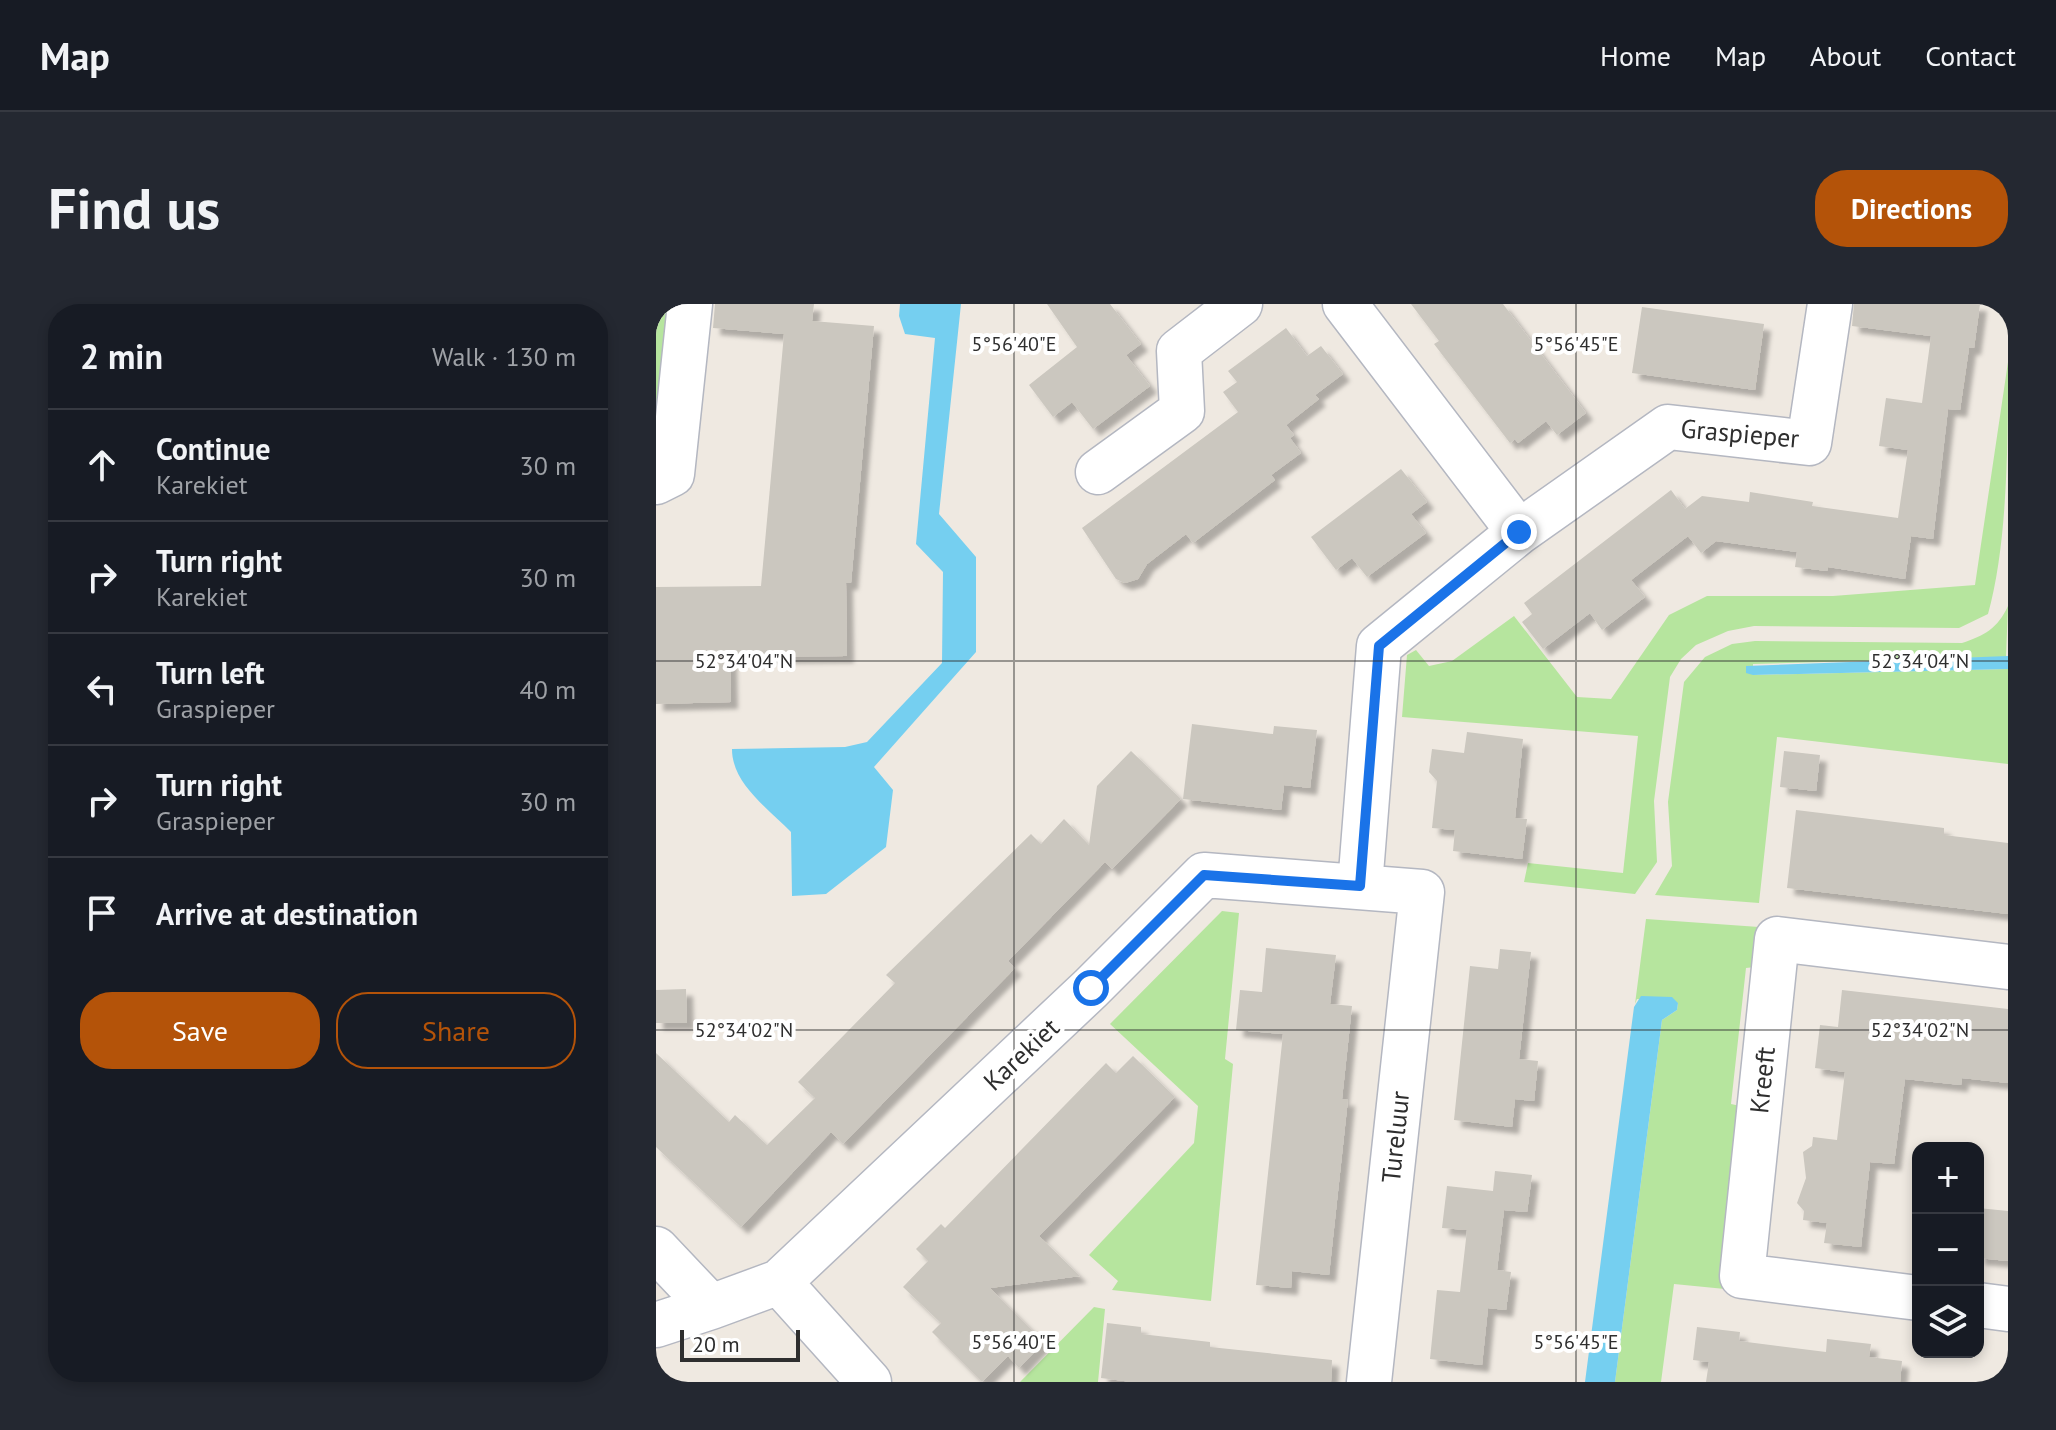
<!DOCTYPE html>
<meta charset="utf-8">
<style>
:root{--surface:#171b24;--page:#242831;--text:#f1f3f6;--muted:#9ea1a6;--line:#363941;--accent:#b45309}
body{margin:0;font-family:"PT Sans",sans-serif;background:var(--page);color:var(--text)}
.controls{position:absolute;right:24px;bottom:24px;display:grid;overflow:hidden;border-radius:16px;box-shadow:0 4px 12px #0003}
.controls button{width:72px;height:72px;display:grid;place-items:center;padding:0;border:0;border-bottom:2px solid var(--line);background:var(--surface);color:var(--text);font:40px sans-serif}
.scale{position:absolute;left:24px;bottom:20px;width:120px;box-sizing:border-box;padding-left:8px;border:4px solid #2e2e2e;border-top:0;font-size:22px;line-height:28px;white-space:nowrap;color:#2e2e2e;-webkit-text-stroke:6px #fff;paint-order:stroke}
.stop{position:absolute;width:24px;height:24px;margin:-18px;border:6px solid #1a73e8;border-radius:50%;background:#fff}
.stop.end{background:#1a73e8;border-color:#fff;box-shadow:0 2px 8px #0008}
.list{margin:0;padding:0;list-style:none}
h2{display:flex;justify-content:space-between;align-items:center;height:104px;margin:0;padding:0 32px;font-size:34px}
h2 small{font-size:26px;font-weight:400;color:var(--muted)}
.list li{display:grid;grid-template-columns:52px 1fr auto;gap:24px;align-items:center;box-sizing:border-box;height:112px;padding:0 32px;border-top:2px solid var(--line)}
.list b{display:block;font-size:30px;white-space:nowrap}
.list p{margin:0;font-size:26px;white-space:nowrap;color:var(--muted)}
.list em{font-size:26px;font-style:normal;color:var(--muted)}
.actions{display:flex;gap:16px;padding:24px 32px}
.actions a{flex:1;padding:18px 0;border:2px solid var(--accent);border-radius:32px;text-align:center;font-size:28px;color:var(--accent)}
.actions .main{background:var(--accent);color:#fff}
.icon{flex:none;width:44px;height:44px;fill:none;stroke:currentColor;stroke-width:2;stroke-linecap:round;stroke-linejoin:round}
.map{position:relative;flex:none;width:1352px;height:1078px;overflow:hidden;border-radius:32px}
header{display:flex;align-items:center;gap:48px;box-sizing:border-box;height:112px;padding:0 40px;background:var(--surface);border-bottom:2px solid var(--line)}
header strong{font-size:38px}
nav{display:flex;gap:44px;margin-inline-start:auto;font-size:28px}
.intro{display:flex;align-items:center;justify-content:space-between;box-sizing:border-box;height:192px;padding:0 48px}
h1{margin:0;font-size:56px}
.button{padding:20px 36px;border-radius:32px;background:var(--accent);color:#fff;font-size:28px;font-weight:700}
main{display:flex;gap:48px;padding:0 48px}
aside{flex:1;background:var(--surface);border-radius:32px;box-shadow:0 4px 12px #0003}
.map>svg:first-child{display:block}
.green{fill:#b6e59e}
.water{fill:#75cff0}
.building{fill:#cbc7bf;filter:url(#shadow)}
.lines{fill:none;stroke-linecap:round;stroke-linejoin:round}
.minor-casing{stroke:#b4b7c1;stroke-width:47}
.minor{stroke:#fff;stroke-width:44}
.route{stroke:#1a73e8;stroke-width:10}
.ticks{fill:none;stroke:#2e2e2e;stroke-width:2;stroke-opacity:0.45}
.labels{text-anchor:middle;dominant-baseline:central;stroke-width:8;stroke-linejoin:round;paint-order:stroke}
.street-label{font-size:26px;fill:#2e2e2e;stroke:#fff}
.ticks-label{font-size:20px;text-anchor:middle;fill:#2e2e2e;stroke:#fff;stroke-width:8;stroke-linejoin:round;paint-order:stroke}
</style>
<header>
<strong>Map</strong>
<nav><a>Home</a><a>Map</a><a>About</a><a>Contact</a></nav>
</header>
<div class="intro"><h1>Find us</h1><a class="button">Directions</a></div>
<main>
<aside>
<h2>2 min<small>Walk · 130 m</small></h2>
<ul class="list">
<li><svg class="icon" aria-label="ahead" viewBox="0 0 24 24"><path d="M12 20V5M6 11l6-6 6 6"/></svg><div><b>Continue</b><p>Karekiet</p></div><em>30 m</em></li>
<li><svg class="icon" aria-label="right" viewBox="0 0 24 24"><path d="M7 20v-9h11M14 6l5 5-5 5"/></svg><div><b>Turn right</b><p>Karekiet</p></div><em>30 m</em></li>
<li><svg class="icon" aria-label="left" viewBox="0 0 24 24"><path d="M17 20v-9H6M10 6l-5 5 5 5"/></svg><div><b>Turn left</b><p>Graspieper</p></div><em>40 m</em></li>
<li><svg class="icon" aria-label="right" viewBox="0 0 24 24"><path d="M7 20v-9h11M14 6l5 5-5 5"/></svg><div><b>Turn right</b><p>Graspieper</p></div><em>30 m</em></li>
<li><svg class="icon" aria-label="arrive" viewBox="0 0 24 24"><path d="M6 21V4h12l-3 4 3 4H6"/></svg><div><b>Arrive at destination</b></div></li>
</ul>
<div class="actions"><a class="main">Save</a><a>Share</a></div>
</aside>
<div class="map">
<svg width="1352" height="1078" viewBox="0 0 1352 1078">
<defs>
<filter id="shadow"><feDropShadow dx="7" dy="7" stdDeviation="2" flood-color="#0004"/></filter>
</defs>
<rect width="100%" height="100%" fill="#efe9e1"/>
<path class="green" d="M0 4H16L0 136Z
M1352 58C1352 135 1352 239 1332 310L1303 324 1098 322 1072 327 1040 341 1025 355 1014 373 998 497 1001 558 979 590 868 578 872 559 967 569 982 432 746 413 751 351 760 346 773 362 796 357 858 312 921 393 955 395 1013 311 1051 292H1177L1319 281Z
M1352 302 1350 353 1097 360V371L1352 365V460L1121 433 1103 599 999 591 1016 562 1012 498 1028 378 1049 353 1076 340 1099 337 1306 339C1328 332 1342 324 1352 302Z
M566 607 583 609 569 755 577 760 555 997 456 986 462 977 433 951 538 839 542 802 454 720Z
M990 615 1103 623 1099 663 1090 664 1075 800 1089 803 1069 985 1018 980 1005 1078H959L1006 716 1021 706 1022 699 981 695 979 700Z
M438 1003 449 1005 442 1078H364Z"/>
<path class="water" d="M244 0H305L283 210 320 253V348L218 463 237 486 230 543 170 590 136 592 135 528C112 504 76 480 76 445L189 443 211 438 286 359 287 268 260 240 279 34 249 30 243 12Z
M1352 352V365L1097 371 1090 369V362Z
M985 692 1016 693 1022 699 1021 706 1006 716 959 1078H929L978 703Z"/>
<path class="building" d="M59 0H158L156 17 218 22 195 279H190L191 352 74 353 75 398 0 400V283L105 282 128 30 57 24Z
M391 0H454L485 40 470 51 494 82 437 125 416 98 397 113 373 81 421 43Z
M755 0H847L930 109 901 131 890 117 862 139 859 135 854 139 778 40 783 37Z
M1198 0H1324L1318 44H1313L1304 106 1292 105 1277 235 1255 232 1249 275 1172 263 1171 267 1139 263 1141 248 1060 237 1045 249 1032 232 975 276 989 293 946 326 934 309 887 345 866 318 876 310 868 299 1015 186 1029 205 1046 192 1093 198 1094 188 1157 198 1156 202 1242 214 1252 146 1223 142 1230 94 1266 99 1275 32 1196 22Z
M986 3 1108 20 1099 86 976 69Z
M630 24 651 52 665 42 687 70 659 91 663 95 630 121 638 131 634 134 645 149 615 171 619 176 537 239 530 230 491 260 482 275 469 279 460 275 426 224 582 108 567 88 581 78 572 67Z
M745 165 771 198 755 210 770 229 711 273 696 254 680 266 655 233Z
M536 420 617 430 618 422 661 426 654 484 628 481 625 506 527 495Z
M811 428 867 435 859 514 871 515 866 555 797 547 799 526 776 524 781 477 773 468 776 445 808 449Z
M475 447 525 495 456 565 449 558 352 657 359 664 187 840 175 828 85 923 0 843V749L73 818 79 811 111 841 159 794 142 778 239 679 230 671 375 530 385 540 408 515 433 541 441 482Z
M1128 447 1164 451 1160 487 1124 483Z
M1140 506 1288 524V531L1352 539V610L1131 584Z
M610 644 680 651 674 700 696 702 686 795H692L673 971 636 967 635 984 600 981 627 730 580 726 584 686 606 688Z
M844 645 875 648 863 755 882 757 878 797 859 795 856 823 798 816 814 662 842 665Z
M30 685 31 719H0V686Z
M1186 686 1352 705V779L1306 774 1305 781 1249 775 1238 860 1214 858 1205 943 1168 939 1171 919 1147 916 1148 907 1141 899 1150 874 1147 848 1156 842 1157 833 1181 836 1189 768 1159 764 1164 721 1182 723Z
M477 752 519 793 383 932 424 972 334 984 388 1038 363 1064 352 1052 326 1078 276 1028 285 1019 247 983 272 957 260 945 285 920 289 924 450 759 460 769Z
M839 867 876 871 871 908 848 906 841 966 855 968 850 1006 832 1004 826 1061 774 1055 781 986 804 988 811 926 786 924 791 882 837 887Z
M1322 904 1352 907V957L1322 954Z
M451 1019 485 1023V1030L554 1038V1043L676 1056 675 1078H476L445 1074Z
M1041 1023 1084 1028 1083 1037 1170 1048 1171 1035 1215 1040 1213 1053 1246 1057 1244 1078H1050L1053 1058 1037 1056Z"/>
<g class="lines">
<defs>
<path id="minor" d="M689 0 863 228
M442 168 526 107 523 47 584 0
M0 178 16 170 34 0
M704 582 723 342 863 228 1012 123 1153 139 1174 0
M0 945 55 1003 123 978 435 684 548 571 766 588 713 1078
M123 978 213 1078
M1262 994 1086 972 1121 635 1352 663
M1322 1001 1352 1005
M0 1021 55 1003"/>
</defs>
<use href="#minor" class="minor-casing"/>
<use href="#minor" class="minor"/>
</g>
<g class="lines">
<path class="route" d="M435 684 548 571 704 582 723 342 863 228"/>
</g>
<path class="ticks" d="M358 0V1078M920 0V1078M0 357H1352M0 726H1352"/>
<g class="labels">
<g class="street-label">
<text transform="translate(1084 129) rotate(5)">Graspieper</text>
<text transform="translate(365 750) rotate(-43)">Karekiet</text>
<text transform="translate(1106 776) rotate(-84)">Kreeft</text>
<text transform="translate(739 833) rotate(-84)">Tureluur</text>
</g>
</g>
<g class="ticks-label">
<text x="358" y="47">5°56'40"E</text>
<text x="920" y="47">5°56'45"E</text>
<text x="88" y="364">52°34'04"N</text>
<text x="1264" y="364">52°34'04"N</text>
<text x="88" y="733">52°34'02"N</text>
<text x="1264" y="733">52°34'02"N</text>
<text x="358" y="1045">5°56'40"E</text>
<text x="920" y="1045">5°56'45"E</text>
</g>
</svg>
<div class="controls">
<button>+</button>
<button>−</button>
<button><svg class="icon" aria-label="layers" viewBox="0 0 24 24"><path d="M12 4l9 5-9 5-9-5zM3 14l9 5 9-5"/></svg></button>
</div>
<div class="scale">20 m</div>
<div class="stop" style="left:435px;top:684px"></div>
<div class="stop end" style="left:863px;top:228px"></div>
</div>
</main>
